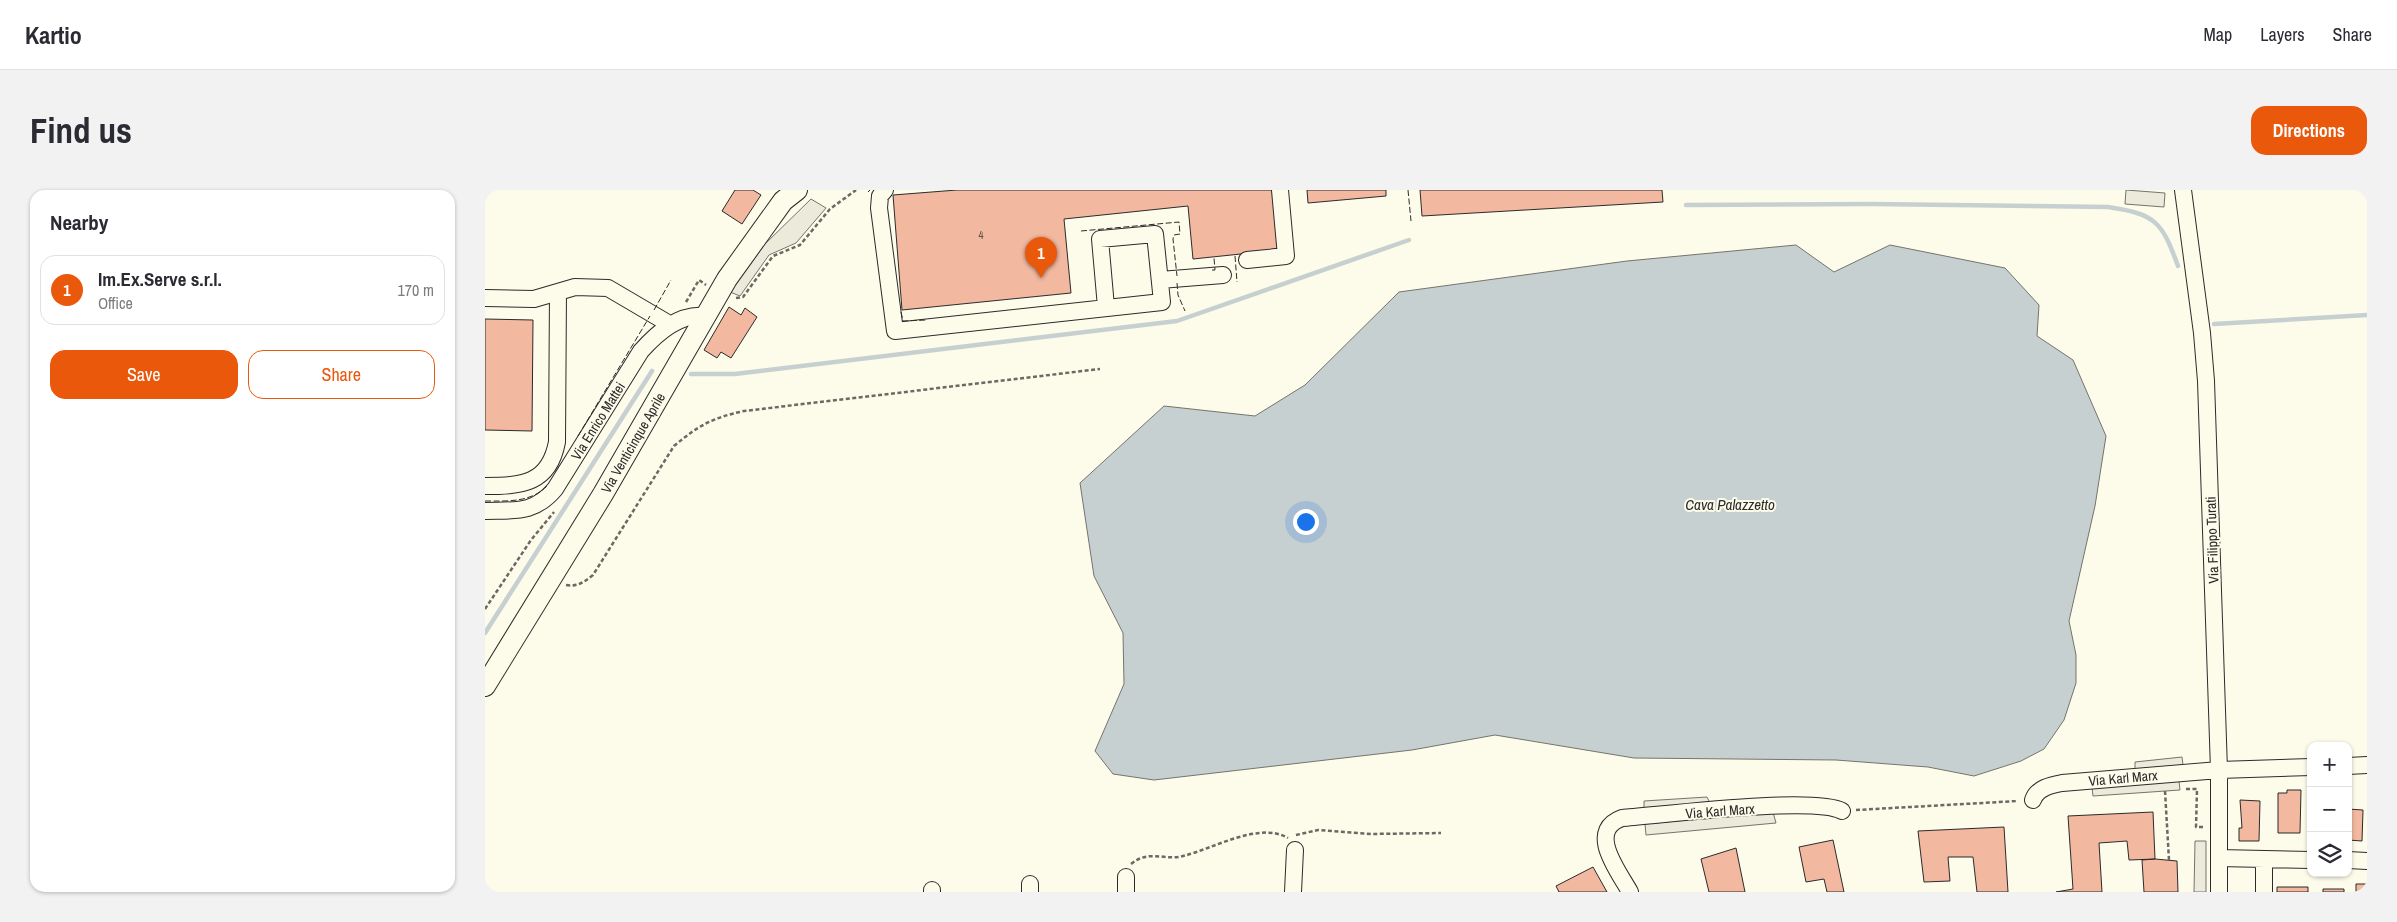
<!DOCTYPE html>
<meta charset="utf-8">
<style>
:root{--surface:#fff;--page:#f2f2f3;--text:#2b2b33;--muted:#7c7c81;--line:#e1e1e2;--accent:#ea580c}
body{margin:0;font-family:"Archivo Narrow",sans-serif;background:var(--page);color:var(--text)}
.controls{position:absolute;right:15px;bottom:15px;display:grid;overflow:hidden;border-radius:10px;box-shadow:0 1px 4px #0004}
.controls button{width:45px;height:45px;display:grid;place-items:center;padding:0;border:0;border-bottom:1px solid var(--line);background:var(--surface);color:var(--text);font:25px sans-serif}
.you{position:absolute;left:820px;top:331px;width:18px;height:18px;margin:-12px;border:4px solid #fff;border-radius:50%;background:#1a73e8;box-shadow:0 0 0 8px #1a73e833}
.badge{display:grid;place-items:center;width:32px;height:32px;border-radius:50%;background:var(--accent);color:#fff;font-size:16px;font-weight:700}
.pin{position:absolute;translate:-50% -41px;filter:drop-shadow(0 1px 2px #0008)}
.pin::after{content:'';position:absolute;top:26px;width:18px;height:15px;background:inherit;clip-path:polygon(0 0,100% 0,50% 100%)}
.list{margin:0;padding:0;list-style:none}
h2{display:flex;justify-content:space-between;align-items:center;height:65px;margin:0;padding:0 20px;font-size:21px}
h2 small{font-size:16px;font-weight:400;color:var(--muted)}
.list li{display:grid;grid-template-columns:32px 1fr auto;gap:15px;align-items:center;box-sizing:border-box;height:70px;margin:0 10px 10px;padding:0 10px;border:1px solid var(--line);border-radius:15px}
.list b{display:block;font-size:19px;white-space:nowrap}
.list p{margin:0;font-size:16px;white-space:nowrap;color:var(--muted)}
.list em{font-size:16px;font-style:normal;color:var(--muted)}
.actions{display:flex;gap:10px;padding:15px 20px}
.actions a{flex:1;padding:11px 0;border:1px solid var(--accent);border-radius:15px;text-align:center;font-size:18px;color:var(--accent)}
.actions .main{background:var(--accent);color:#fff}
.icon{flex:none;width:28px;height:28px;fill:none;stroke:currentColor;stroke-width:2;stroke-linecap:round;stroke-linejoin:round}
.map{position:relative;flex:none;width:1882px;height:702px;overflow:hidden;border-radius:15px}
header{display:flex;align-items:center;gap:30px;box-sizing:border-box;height:70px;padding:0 25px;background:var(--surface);border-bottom:1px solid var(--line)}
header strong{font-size:24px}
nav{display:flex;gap:28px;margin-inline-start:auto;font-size:18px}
.intro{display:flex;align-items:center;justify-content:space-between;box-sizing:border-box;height:120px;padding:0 30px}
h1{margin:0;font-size:35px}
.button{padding:12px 22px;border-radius:15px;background:var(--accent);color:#fff;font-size:18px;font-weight:700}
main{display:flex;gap:30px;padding:0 30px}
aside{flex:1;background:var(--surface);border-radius:15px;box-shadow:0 1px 4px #0004}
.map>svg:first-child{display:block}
.parking{fill:#eceadb;stroke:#74746e}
.water{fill:#c7d0d0;stroke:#74746e}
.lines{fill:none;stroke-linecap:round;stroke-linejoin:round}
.stream{stroke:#c7d0d0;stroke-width:4.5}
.building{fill:#f2b8a0;stroke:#2b2b2b}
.minor-casing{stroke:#2b2b2b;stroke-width:18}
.major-casing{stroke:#2b2b2b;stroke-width:22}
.path{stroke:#6a6964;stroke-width:2.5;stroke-dasharray:4 2.5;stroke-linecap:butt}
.minor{stroke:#fdfbea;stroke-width:16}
.major{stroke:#fdfbea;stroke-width:20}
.fence{stroke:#2b2b2b;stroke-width:1;stroke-dasharray:6 2.5;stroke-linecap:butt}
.labels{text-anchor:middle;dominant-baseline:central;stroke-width:4;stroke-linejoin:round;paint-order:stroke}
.number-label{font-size:11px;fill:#5d4e48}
.street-label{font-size:14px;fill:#2b2b2b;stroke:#fdfbea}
.water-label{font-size:15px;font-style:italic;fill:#2b2b2b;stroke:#fdfbea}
</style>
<header>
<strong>Kartio</strong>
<nav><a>Map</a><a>Layers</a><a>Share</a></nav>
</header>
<div class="intro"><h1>Find us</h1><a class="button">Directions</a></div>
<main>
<aside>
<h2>Nearby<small></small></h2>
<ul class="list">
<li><span class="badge">1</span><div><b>Im.Ex.Serve s.r.l.</b><p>Office</p></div><em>170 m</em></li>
</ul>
<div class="actions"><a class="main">Save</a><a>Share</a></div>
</aside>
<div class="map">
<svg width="1882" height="702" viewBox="0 0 1882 702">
<rect width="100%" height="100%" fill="#fdfbea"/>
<path class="parking" d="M1641 0 1680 3 1679 17 1640 14Z
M326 9 341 18 311 53 284 65 255 106 245 102 280 54Z
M1697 567 1698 575 1650 580V572Z
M1694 591 1695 600 1608 606 1607 598Z
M1222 607 1226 615 1159 621V611Z
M1288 622 1291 633 1161 645 1160 634Z
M1710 651H1721V702H1709Z"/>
<path class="water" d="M1311 55 1349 82 1405 55 1520 78 1554 115 1552 146 1588 170 1621 246 1610 316 1584 431 1591 465V493L1579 530 1559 559 1536 571 1489 586 1443 577 1351 570 1149 568 1010 545 927 560 669 590 628 584 610 561 639 494 638 443 609 386 595 293 679 216 770 226 820 195 914 102 1142 71Z"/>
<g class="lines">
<path class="stream" d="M1201 15 1388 14 1623 17C1671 24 1677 32 1693 76
M1729 134 1882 125
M206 184H250L692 131 924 50
M0 443 167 181"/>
</g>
<path class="building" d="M250 0H268L276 5 257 34 237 21Z
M472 0H788L794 60 708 69 703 16 579 29 586 103 417 120 408 5Z
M822 0H901V6L823 13Z
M935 0H1177L1178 12 937 26Z
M244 117 256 125 260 118 272 127 246 168 236 162 232 168 219 160Z
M0 129 48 130 47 241 0 240Z
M1802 600H1816L1815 643H1793V603H1802Z
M1755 610 1775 611 1774 651H1754V638H1757Z
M1863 619 1878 620 1877 651 1863 650Z
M1668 622 1670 669 1644 670 1642 651 1614 653 1617 702H1571L1588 699 1583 626Z
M1519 637 1523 702H1492L1488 667H1463L1465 691 1439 692 1433 641Z
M1348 650 1359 702H1342L1339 689 1321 692 1314 657Z
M1251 658 1260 702H1224L1216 669Z
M1670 669 1692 671 1693 702H1659L1657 670Z
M1108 677 1122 702H1074L1071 696Z
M1871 694H1882V702H1871Z
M1792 697H1823V702H1792Z
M1838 699H1859V702H1838Z"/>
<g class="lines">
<defs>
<path id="minor" d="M400 0 395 6 394 18 410 141 677 112 670 44 615 49 621 117
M1698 0 1717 143 1721 191 1734 580V702
M762 70 801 66 795 0
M675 90 738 85
M0 108 49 109 90 97 123 98 186 135
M0 296C37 296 64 294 72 252L73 102
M0 321C30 320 49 324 70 299L156 161C172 143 194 123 220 126
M1863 576 1882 575
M1548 610C1552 598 1566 595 1577 593L1734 580 1826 577
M1734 668 1826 670
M1863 670 1882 671
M641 687V702
M545 694V702
M447 700V702
M808 702 810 660
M1145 702C1134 682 1101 641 1137 628 1177 625 1329 606 1357 621
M1779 702V669"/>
<path id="major" d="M0 496 118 304 242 89 298 11 312 0"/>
</defs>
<use href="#minor" class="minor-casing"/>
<use href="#major" class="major-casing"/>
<path class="path" d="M251 108 258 107 288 66 315 55 345 19 371 0
M201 112 214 90 221 95
M81 395C93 397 99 392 108 385L189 256C214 235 227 228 259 221L615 179
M0 419 46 350 69 322
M1701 599H1712L1711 637H1720
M1680 601 1684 670
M1371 620 1533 611
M811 645 833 640 886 644 956 643
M646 674C664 659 680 671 698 666 728 659 774 631 803 648"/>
<use href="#minor" class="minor"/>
<use href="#major" class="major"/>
<path class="fence" d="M923 0 926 31
M383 2 385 0
M596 41 694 32 695 44 689 45 688 49 692 86
M750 66 752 92
M727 80H730L729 68
M692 93 693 105 700 121
M169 120 186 90
M416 122 418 131 441 130
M93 246 165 126
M0 311C23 311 46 313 63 295"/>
</g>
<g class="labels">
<g class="number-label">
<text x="496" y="45">4</text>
</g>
<g class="street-label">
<text transform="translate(113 231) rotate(-58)">Via Enrico Mattei</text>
<text transform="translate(148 253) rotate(-60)">Via Venticinque Aprile</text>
<text transform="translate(1727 350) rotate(-92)">Via Filippo Turati</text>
<text transform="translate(1638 588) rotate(-5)">Via Karl Marx</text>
<text transform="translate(1235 621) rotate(-4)">Via Karl Marx</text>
</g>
<g class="water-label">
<text x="1245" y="314">Cava Palazzetto</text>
</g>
</g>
</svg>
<div class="controls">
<button>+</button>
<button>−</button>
<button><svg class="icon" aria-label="layers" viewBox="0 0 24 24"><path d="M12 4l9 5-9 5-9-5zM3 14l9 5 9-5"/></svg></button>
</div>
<div class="you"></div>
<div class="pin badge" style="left:556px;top:88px">1</div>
</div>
</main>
